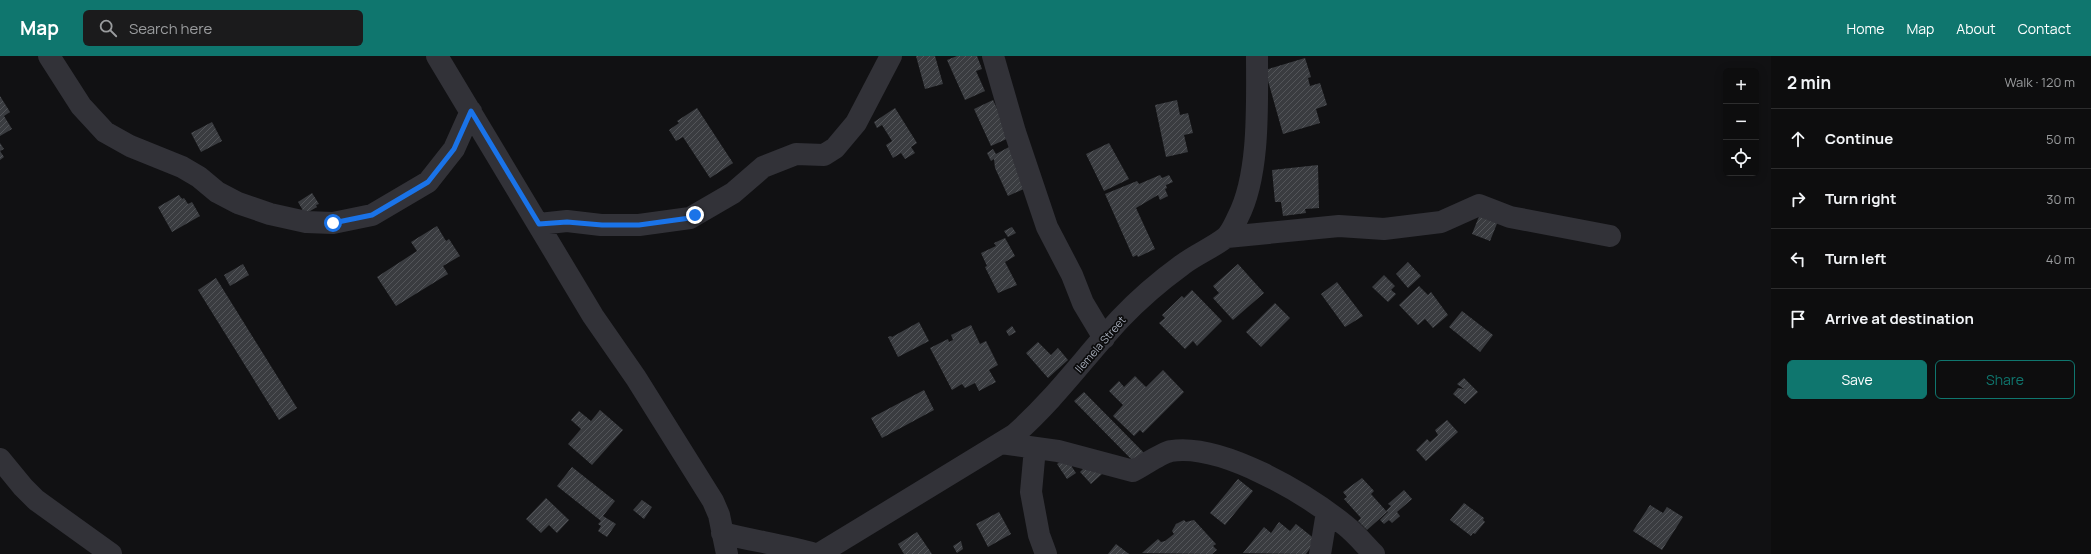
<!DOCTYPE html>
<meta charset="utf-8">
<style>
:root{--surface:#0d0d0e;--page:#1b1b1c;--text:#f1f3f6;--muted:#9a9c9e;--line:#2d2d2e;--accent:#0f766e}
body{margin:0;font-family:Manrope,sans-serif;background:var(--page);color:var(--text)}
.controls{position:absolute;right:12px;top:12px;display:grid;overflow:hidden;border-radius:6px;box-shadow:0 2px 10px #0003}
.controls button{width:36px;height:36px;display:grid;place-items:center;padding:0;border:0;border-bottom:1px solid var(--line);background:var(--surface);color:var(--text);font:20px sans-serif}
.stop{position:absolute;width:12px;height:12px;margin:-9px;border:3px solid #1a73e8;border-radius:50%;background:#fff}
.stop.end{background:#1a73e8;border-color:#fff;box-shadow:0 1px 4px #0008}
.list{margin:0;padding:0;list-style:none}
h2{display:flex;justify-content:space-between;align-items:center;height:52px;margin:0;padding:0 16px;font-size:17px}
h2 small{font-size:13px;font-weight:400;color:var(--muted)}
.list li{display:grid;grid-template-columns:26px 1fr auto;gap:12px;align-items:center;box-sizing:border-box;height:60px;padding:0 16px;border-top:1px solid var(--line)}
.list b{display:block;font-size:15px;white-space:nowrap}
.list em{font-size:13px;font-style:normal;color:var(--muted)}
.actions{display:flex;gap:8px;padding:12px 16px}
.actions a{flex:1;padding:9px 0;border:1px solid var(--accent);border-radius:6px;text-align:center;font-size:14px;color:var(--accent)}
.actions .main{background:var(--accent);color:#fff}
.icon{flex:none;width:22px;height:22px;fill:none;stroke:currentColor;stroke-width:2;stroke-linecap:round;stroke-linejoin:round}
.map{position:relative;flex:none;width:1771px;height:498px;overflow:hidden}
header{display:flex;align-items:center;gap:24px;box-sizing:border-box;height:56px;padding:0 20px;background:var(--accent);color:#fff}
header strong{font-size:19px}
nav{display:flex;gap:22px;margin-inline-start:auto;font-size:14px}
.search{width:280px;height:36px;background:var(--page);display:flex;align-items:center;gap:10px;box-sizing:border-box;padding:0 14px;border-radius:6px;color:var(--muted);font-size:15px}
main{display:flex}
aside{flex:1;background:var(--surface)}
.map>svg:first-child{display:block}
.building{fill:url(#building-hatch)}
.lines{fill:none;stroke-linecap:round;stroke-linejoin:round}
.minor{stroke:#323238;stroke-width:22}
.route{stroke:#1a73e8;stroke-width:5}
.labels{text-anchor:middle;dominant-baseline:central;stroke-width:3.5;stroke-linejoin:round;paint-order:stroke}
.street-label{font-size:11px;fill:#a1a7b4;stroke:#0c0c0d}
</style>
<header>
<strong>Map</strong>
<div class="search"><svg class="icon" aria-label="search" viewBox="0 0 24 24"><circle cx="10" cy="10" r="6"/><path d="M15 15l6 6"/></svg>Search here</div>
<nav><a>Home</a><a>Map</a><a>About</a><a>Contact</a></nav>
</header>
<main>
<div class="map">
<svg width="1771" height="498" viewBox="0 0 1771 498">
<defs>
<pattern id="building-hatch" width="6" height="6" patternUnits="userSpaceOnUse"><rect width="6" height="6" fill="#3a3c40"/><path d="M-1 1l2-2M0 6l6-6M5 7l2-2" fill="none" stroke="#535559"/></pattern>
</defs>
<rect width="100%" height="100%" fill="#111113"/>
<path class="building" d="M916 0H935L943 28 925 33Z
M957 0H977L982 13 976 15 985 35 965 44 947 4Z
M1305 2 1311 21 1308 22 1310 30 1320 27 1327 49 1316 53 1320 67 1283 78 1265 14Z
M0 40 10 56 4 60 12 73 0 80Z
M993 44 1011 81 991 90 974 53Z
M1177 44 1180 59 1188 57 1193 77 1184 79 1188 96 1166 101 1155 49Z
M697 52 733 107 710 122 683 81 676 85 669 74 679 67 677 65Z
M895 52 917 87 911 91 915 97 905 103 901 97 893 102 886 89 892 85 882 69 877 72 874 66Z
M212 66 222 85 201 96 191 77Z
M0 87 4 93 0 95 4 101 0 104Z
M1109 87 1129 123 1104 135 1086 98Z
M1009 91 1026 132 1008 140 995 112 994 103 991 105 987 97 993 93 996 98Z
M1318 109 1319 152 1305 153 1306 157 1283 160 1281 146H1275L1272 114Z
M1160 119 1162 122 1169 119 1173 126 1166 129 1167 132 1165 133 1168 140 1160 144 1158 139 1136 152 1155 193 1138 201 1137 199 1133 201 1105 138 1137 125 1139 128Z
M312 137 319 148 316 149 317 151 305 158 298 146Z
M179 139 182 143 184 142 188 148 192 146 200 160 172 176 158 151Z
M1480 158 1498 165 1490 185 1472 178Z
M437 170 446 185 449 183 460 200 443 210 448 218 396 250 377 221 417 195 411 186Z
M1012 171 1016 177 1008 181 1004 175Z
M1005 182 1015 200 1005 206 1017 229 998 237 985 211 987 210 981 197 996 190 994 187Z
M1408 206 1421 220 1408 232 1396 218Z
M243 208 249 219 230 230 224 219Z
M1238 208 1264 237 1233 264 1213 242 1219 237 1213 230Z
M1384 219 1395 230 1391 234 1396 238 1388 246 1372 231Z
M216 222 297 352 279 364 198 234Z
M1337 226 1363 260 1345 271 1321 238Z
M1419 230 1428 239 1431 236 1448 259 1433 272 1425 263 1418 269 1399 249Z
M1192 234 1222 265 1197 290 1193 285 1185 293 1159 267 1165 262 1162 259 1182 240 1184 242Z
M1275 247 1290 262 1261 291 1246 276Z
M1462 255 1493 279 1480 296 1449 271Z
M919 266 929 285 898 301 888 281 891 280 892 281Z
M971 269 980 288 986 285 998 309 989 314 996 326 979 335 975 327 965 332 962 328 952 334 930 292 948 283 949 286 953 284 951 279Z
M1012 270 1016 276 1009 280 1006 275Z
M1038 286 1051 299 1058 292 1068 304 1048 322 1026 297Z
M1163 314 1184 336 1143 377 1140 374 1134 380 1113 360 1123 349 1109 335 1119 325 1124 331 1135 320 1146 331Z
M1464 322 1478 336 1465 348 1453 338 1458 332 1464 333 1457 328Z
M924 334 934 354 882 382 871 362Z
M1084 336 1145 398 1135 407 1074 345Z
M600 354 623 374 592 409 568 388 581 373 571 364 579 355 591 365Z
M1447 364 1458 376 1426 405 1416 394 1427 383 1430 386 1438 379 1435 374Z
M1066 402 1076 417 1067 423 1057 408Z
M1091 405 1102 418 1091 428 1080 416Z
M572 411 615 445 603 460 616 468 607 481 598 475 601 470 598 468 601 465 557 430Z
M1362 422 1374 435 1371 438 1387 456 1367 474 1358 465 1361 462 1344 443 1347 441 1343 436Z
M1238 423 1253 435 1225 469 1210 457Z
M1404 434 1412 443 1397 456 1400 460 1392 467 1389 464 1384 468 1380 464 1388 456 1386 455 1391 450 1388 448Z
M546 442 569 464 557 477 549 469 541 477 526 463Z
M642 444 652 451 644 463 633 454Z
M1464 447 1484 462 1483 464 1485 466 1475 478 1473 477 1471 480 1450 464Z
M1650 449 1663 457 1667 451 1683 461 1662 494 1633 475Z
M999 456 1011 478 988 491 976 468Z
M1184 464 1186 466 1194 464 1216 488 1213 490 1217 494 1212 498 1142 497 1158 483 1161 486 1165 485 1174 478 1172 475 1176 468Z
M1279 466 1290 475 1296 468 1316 484 1306 498 1243 497 1264 471 1271 477Z
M917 476 932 498H904L898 488Z
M961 485 963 493 957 497 953 490Z
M1116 488 1129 498H1108Z"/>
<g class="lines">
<path class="minor" d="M49 0 81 50 105 76 130 90 182 111 199 121 217 136 238 147 270 158 306 166 333 167 372 159 428 126 454 93 471 55
M437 0 593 260 636 322 713 445 719 459 727 498
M993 0 1015 76 1047 171 1072 219 1083 247 1104 282
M539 168 567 165 601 169H639L690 162 733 137 763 111 796 98 824 99 835 92 856 67 891 0
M1227 181 1339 170 1384 173 1441 166 1479 149 1510 161 1610 180
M1001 387 1058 395 1133 415C1143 410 1161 397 1171 395 1222 387 1307 438 1346 470 1356 478 1365 489 1374 498
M1035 392 1031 436 1039 479 1046 498
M0 403 23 431 36 444 111 498
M722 477C753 485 784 489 815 498
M819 498 1014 379C1055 343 1084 302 1120 263 1139 243 1160 225 1182 209 1195 199 1212 192 1225 182 1231 177 1235 167 1238 161 1260 119 1257 47 1257 0
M1320 498 1327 456"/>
</g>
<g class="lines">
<path class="route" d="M333 167 372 159 428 126 454 93 471 55 539 168 567 166 602 169H639L690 162 695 159"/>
</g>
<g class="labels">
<g class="street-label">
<text transform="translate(1100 288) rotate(-49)">Ilemela Street</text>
</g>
</g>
</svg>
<div class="controls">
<button>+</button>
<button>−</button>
<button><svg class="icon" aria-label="locate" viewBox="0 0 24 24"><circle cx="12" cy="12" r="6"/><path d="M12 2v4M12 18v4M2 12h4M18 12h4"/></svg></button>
</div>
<div class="stop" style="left:333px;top:167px"></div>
<div class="stop end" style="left:695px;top:159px"></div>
</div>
<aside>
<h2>2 min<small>Walk · 120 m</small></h2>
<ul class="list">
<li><svg class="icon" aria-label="ahead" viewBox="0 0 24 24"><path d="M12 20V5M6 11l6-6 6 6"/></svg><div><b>Continue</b></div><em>50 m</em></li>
<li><svg class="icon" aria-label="right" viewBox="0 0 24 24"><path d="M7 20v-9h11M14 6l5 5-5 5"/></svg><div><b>Turn right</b></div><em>30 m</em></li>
<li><svg class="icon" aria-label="left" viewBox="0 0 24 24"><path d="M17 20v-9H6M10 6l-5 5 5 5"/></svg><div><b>Turn left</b></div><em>40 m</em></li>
<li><svg class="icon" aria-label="arrive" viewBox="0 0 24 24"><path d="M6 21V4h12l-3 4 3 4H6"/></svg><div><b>Arrive at destination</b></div></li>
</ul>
<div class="actions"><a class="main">Save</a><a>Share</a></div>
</aside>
</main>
